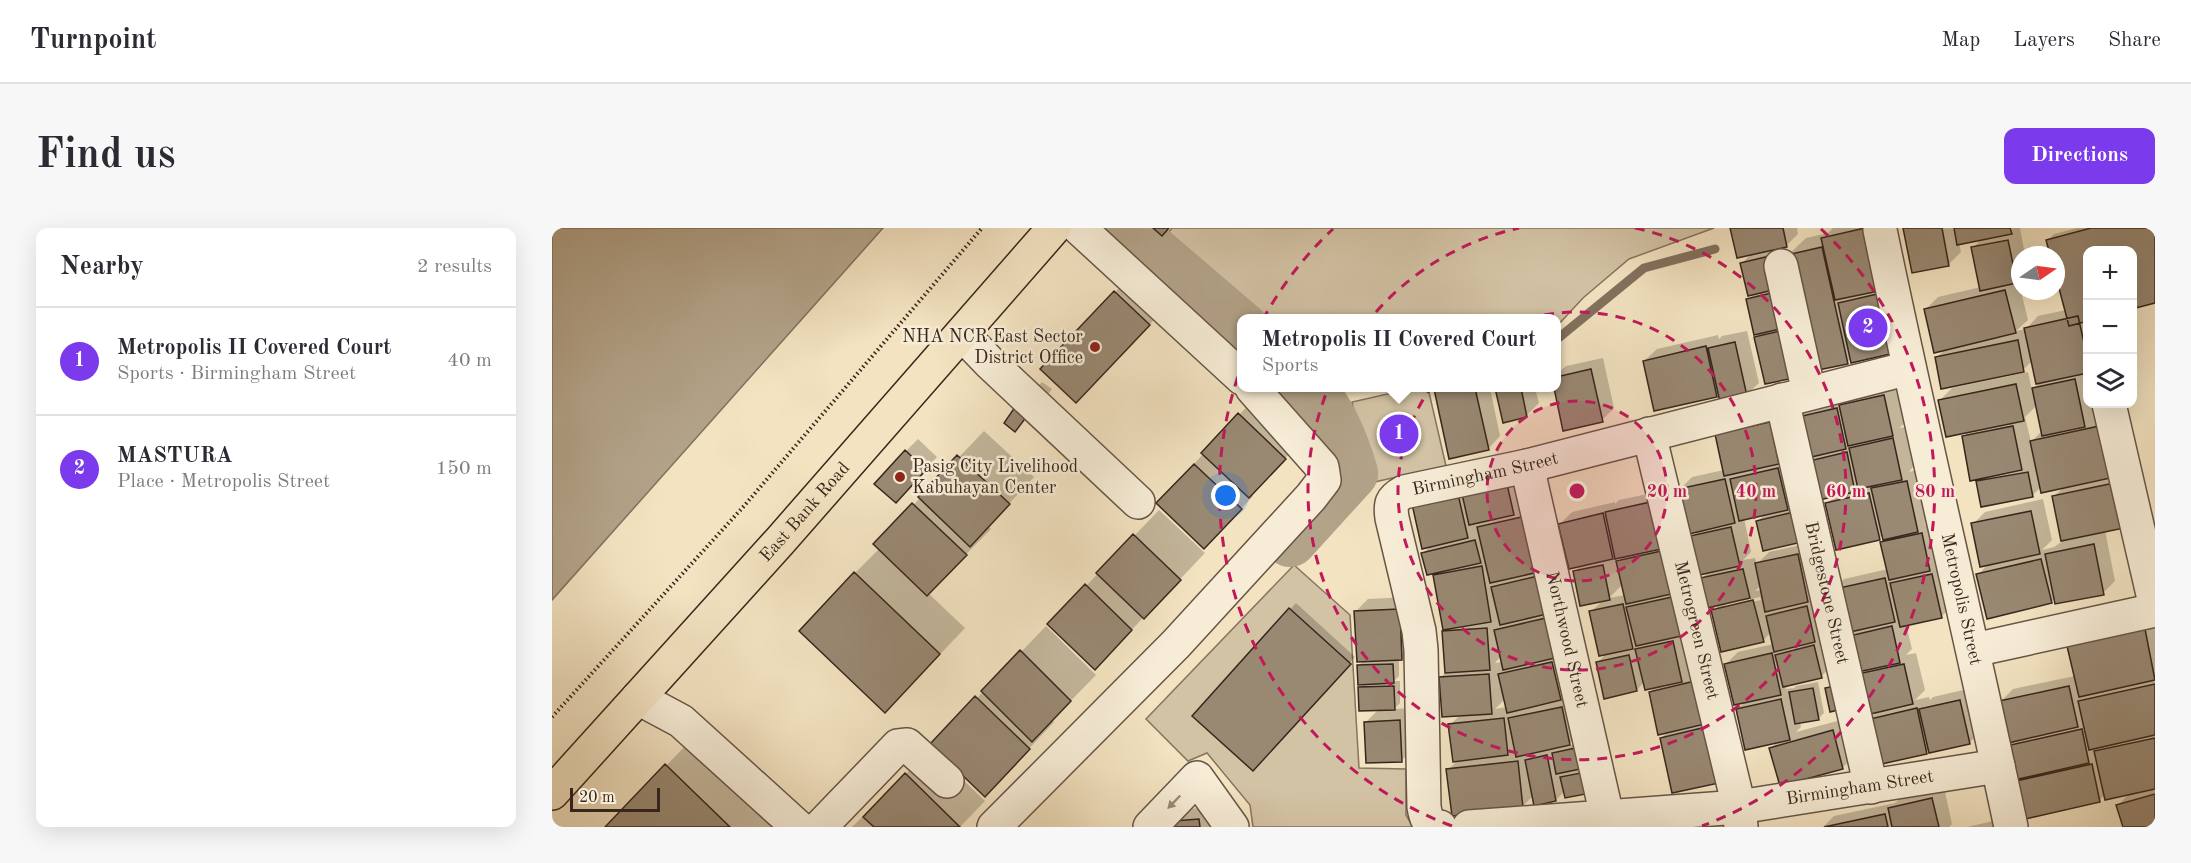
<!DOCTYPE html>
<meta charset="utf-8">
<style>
:root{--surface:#fff;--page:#f7f7f7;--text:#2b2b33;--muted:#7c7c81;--line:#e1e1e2;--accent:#7c3aed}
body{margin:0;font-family:"Old Standard TT",serif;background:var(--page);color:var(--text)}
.controls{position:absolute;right:18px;top:18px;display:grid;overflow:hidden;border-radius:12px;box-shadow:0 6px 24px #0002}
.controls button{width:54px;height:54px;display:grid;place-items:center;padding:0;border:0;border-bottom:2px solid var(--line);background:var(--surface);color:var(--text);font:30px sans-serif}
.compass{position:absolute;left:1459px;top:18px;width:54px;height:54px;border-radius:50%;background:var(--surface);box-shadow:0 6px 24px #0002;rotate:77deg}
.scale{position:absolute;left:18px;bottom:15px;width:90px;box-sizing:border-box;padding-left:6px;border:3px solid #38261d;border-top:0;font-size:16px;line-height:21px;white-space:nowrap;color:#38261d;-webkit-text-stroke:4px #f7edd7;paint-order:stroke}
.you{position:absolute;left:674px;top:268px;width:21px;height:21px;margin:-15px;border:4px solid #fff;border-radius:50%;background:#1a73e8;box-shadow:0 0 0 9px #1a73e833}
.badge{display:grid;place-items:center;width:39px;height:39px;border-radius:50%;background:var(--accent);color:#fff;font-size:20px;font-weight:700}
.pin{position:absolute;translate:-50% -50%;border:3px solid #fff;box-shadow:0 2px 6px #0006}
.popup{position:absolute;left:685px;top:86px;width:324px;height:78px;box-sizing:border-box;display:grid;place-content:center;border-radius:12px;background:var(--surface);filter:drop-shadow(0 2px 4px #0005);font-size:20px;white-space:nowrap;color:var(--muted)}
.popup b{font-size:22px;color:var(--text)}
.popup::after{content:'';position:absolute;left:50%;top:100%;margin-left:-12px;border:12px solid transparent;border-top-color:var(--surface)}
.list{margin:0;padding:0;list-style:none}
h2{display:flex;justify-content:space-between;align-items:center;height:78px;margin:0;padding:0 24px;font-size:26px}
h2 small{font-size:20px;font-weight:400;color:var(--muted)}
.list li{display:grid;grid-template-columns:39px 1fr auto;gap:18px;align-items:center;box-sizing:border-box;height:108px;padding:0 24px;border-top:2px solid var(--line)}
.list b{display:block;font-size:22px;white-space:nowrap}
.list p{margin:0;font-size:20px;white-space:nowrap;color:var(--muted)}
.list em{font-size:20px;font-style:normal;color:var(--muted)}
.icon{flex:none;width:33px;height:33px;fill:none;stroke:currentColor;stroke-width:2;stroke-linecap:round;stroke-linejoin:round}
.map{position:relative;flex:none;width:1603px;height:599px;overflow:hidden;border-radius:12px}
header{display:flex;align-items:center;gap:36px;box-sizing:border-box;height:84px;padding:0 30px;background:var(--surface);border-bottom:2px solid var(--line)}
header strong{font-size:28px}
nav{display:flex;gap:33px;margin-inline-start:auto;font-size:21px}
.intro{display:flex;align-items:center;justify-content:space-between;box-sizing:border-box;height:144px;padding:0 36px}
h1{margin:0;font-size:42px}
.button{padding:15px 27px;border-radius:12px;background:var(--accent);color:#fff;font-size:21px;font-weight:700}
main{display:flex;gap:36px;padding:0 36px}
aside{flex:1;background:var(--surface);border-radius:12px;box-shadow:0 6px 24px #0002}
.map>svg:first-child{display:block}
.green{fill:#d3c3a5;stroke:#867461;stroke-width:1.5}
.water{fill:#b3a389;stroke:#82715e;stroke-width:1.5}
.shadow{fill:#0003;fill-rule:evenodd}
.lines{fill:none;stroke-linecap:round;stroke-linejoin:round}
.stream{stroke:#82715e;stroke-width:9}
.river{stroke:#b3a389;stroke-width:54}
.building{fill:#998872;stroke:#38261d;stroke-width:1.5}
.minor-casing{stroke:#675546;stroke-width:36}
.major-casing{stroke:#38261d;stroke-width:36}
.path{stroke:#38261d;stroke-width:4;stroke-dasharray:1.5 3;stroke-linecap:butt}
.minor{stroke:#f7edd7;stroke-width:33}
.major{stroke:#f3e3c1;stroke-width:33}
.oneway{fill:#988a7a}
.ring{fill:none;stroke:#c2185b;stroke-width:3;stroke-dasharray:10 8}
.poi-dot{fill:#8f2418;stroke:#f7edd7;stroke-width:2}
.labels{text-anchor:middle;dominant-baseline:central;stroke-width:5;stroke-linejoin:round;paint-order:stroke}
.poi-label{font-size:18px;fill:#38261d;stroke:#f7edd7;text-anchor:end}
.street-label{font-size:18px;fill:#38261d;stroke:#f7edd7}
.centre{fill:#c2185b;stroke:#f7edd7;stroke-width:3}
.ring-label{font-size:18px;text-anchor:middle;font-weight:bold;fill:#c2185b;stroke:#f7edd7;stroke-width:5;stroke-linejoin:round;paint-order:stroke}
</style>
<header>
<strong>Turnpoint</strong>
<nav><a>Map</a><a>Layers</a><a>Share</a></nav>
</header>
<div class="intro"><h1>Find us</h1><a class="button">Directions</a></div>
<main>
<aside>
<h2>Nearby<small>2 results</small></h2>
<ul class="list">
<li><span class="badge">1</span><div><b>Metropolis II Covered Court</b><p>Sports · Birmingham Street</p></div><em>40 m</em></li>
<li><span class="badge">2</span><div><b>MASTURA</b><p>Place · Metropolis Street</p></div><em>150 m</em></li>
</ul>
</aside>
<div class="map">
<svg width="1603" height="599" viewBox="0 0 1603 599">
<rect width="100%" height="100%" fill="#f3e3c1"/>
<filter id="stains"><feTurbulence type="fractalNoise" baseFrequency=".00333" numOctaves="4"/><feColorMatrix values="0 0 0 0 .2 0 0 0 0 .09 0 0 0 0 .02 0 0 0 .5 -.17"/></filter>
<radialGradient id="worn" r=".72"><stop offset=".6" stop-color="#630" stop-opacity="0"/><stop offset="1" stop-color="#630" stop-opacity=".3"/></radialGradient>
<path class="green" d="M620 0H1162L1077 31 1031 70 1005 98 1004 91 698 90 612 10Z
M862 160H876L894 238 818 255 800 174Z
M742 337 798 387 807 540 854 541V587L861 599H701L698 577 655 525 636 533 594 491Z"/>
<path class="water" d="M0 0H331L0 372Z"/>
<path class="shadow" d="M1180 0H1245L1246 6 1234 18 1236 27 1254 10 1276 5 1281 0H1328L1339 49 1300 130 1295 134 1254 136 1204 109 1210 103 1196 72 1203 65 1190 35 1200 25Z
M1353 0H1468L1473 27H1468V49L1466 51 1476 92 1464 103 1474 101 1486 88 1514 82 1504 27H1500L1496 12 1502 6 1525 0H1603V73L1580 22H1536V176L1569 180 1553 302 1563 353 1551 365 1503 370 1499 374 1426 347 1437 335 1421 296 1433 284 1491 271 1500 312 1490 322 1502 319 1511 313 1501 269 1512 259H1489L1480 268 1426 254 1430 249 1411 209 1418 202 1388 172 1400 160 1476 144 1480 163 1489 153 1480 133 1471 142 1384 130 1393 121 1373 82 1386 69 1429 59 1421 20 1430 10 1407 15 1409 24 1396 37ZM1485 177 1491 202 1479 214 1473 189Z
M584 43 618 75 545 152 563 64Z
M1195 103 1207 155 1194 167 1168 164 1164 167 1092 133 1105 121 1166 107 1167 111 1170 108Z
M1051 130 1062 180 1050 192 1013 201 1003 160 1004 147 1014 138Z
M490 154 500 161 489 177 463 202 464 180Z
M1344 156 1353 195 1347 200 1353 199 1362 238 1357 244 1367 241 1378 290 1372 296 1382 293 1390 330 1383 337 1392 335 1402 376 1389 389 1354 396 1360 421 1354 427 1364 425 1373 462 1363 472 1377 469 1378 472 1381 469 1420 460 1430 503 1417 515 1378 521 1374 524 1316 492 1326 483 1311 486 1295 409 1302 402 1280 363 1292 351 1336 341 1330 315 1336 309 1331 306 1327 311 1275 276 1284 266 1255 234 1263 226 1248 190 1260 177Z
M886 160H938L948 208 936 221 884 162Z
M944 160H983L987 175 974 188 952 193Z
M699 174 745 218 699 266 701 268 665 307 606 275Z
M1230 182 1261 301 1206 293 1213 286 1192 290 1199 324 1191 332 1203 330 1205 336 1217 324 1258 315 1281 436 1269 449 1238 456 1233 461 1241 460V461L1244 458 1266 454 1272 485 1266 491 1248 494 1249 499 1244 504 1293 491 1303 528 1290 540 1219 520 1225 514 1185 481 1194 473 1174 436 1186 424 1222 416 1219 404 1211 413 1161 383 1168 376 1150 351 1157 343 1140 309 1147 302 1128 261 1140 249 1172 242 1164 207ZM1209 357 1210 362 1203 363ZM1208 369 1209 372 1173 380V377Z
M432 203 482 249 436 298 439 301 376 365 413 400 358 458 303 345 328 320 324 316Z
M366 211 385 229 356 261 354 223Z
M967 245 974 273 966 281 986 276 1020 459 1008 470 1022 468 1029 503 1015 518 1039 513 1043 532 1004 572 981 568 971 578 896 542 906 532 898 497 908 487 889 449 894 444 892 403 883 347 887 343 871 325 879 318 861 277ZM949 428 951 434 943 435ZM953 471 955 479 943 481Z
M1115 262 1141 440 1136 446 1155 442 1178 541 1109 510 1117 503 1098 464 1104 458 1092 454 1085 462 1045 435 1055 425 1039 384 1051 372 1023 343 1029 337 1008 296 1020 284 1063 274V276L1067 272ZM1072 328 1065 335 1064 330ZM1071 356 1073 367 1057 370Z
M607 282 653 325 568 414 534 358Z
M859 369 862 418 850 431H847V448L842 453H848V475L842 481 860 480 862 520 849 533 814 494 827 481 808 459 812 455 807 437 812 432 804 383 816 371Z
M744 375 803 429 707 535 642 487Z
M1603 386V599H1572L1566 577 1579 564 1553 566 1547 573 1470 590 1456 518 1462 512 1449 473 1461 461 1523 448Z
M494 398 544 447 500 492 502 494 458 541 381 516Z
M139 512 224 594 219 599H55Z
M379 521 433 573 408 599H300Z
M1392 559 1400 596 1397 599H1271L1282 588 1343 575 1350 568Z
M659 579 661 599H624V594L636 581Z
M1137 583 1188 599H1078Z
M1450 591 1452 599H1415Z"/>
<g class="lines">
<path class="stream" d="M1004 112 1092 40 1163 21
M762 167 790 160"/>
<path class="river" d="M578 5 690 101
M738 312 799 245C791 217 776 179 754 160"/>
</g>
<path class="building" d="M601 0H617L610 8Z
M1178 0H1231L1235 19 1185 30Z
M1313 0 1327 63 1283 72 1269 10Z
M1351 0H1390L1397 38 1360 45Z
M1402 0H1458L1460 6 1405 17Z
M1539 0H1603V75L1580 81V22H1536V93L1517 98 1504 49V27H1498L1494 12Z
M1456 12 1465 55 1428 63 1419 19Z
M1270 19 1296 136 1261 143 1235 27Z
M1222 27 1229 60 1196 68 1188 35Z
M1453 62 1464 105 1382 125 1372 81Z
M562 63 598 97 524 175 488 141Z
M1224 64 1232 100 1202 107 1194 71Z
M1334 64 1347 124 1299 135 1286 75Z
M1526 88 1536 132V145L1484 156 1472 100Z
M1232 102 1242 150 1213 156 1202 109Z
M1466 112 1472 144 1389 161 1383 129Z
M1183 114 1195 168 1168 174 1156 120Z
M1154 118 1165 169 1102 183 1091 133Z
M1039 141 1051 194 1011 203 1002 160H1004V149Z
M1523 151 1533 199 1490 208 1480 160Z
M1464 156 1472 193 1394 209 1386 172Z
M891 160H923L937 222 897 231 882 161Z
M943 160H969L975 189 951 195Z
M1332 167 1341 208 1296 218 1287 177Z
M463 179 475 188 463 204 452 195Z
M1285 180 1294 221 1255 230 1246 189Z
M686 185 734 231 697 270 649 225Z
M1218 194 1227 236 1172 248 1163 206Z
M1552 197 1563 249 1489 265 1478 213Z
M1461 198 1470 242 1418 253 1410 208Z
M1341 210 1350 252 1306 261 1297 220Z
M353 222 374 242 344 275 322 256Z
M1295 224 1303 264 1262 273 1253 234Z
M405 227 458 276 418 319 366 269Z
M642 236 690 281 652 321 604 275Z
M1226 240 1236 282 1187 293 1178 251Z
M1476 244 1481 269 1429 279 1424 253Z
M1173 251 1183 295 1137 306 1126 261Z
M1355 253 1366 304 1331 312 1319 260Z
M1567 254 1577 299 1509 313 1500 268Z
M955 256 962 287 917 297 910 266Z
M1317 265 1328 312 1284 322 1273 275Z
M906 266 916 310 870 321 860 276Z
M1103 273 1114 320 1063 331 1053 284Z
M360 275 415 327 375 368 321 316Z
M1479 283 1488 326 1428 339 1419 295Z
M1242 284 1250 314 1211 323 1204 293Z
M1051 285 1061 331 1017 341 1006 296Z
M974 288 987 344 938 355 925 299Z
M1179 299 1188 338 1147 347 1138 308Z
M1370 305 1378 343 1337 352 1328 314Z
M581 306 629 352 592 391 544 345Z
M923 312 929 335 875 347 869 325Z
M1542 316 1552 367 1503 376 1493 326Z
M1114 322 1124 365 1074 376 1064 333Z
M1246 326 1256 374 1213 384 1203 335Z
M1489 331 1500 375 1435 391 1424 346Z
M1051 337 1058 372 1028 378 1021 343Z
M930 338 939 394 891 402 881 347Z
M1191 341 1198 370 1155 380 1148 350Z
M302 344 388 426 333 485 247 403Z
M1380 346 1390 390 1348 399 1338 355Z
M986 348 995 386 948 397 939 359Z
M1333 350 1343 394 1289 406 1278 362Z
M533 356 580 402 543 442 495 396Z
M1125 368 1134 407 1084 418 1074 379Z
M1201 372 1212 414 1169 424 1159 382Z
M1071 376 1081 421 1047 428 1037 383Z
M1255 378 1263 414 1222 424 1214 388Z
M737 380 799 436 701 543 640 488Z
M848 381 850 432 805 434 802 383Z
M994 390 1003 430 951 442 942 402Z
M1340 398 1348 435 1301 445 1293 409Z
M935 400 938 442 893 445 890 403Z
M1593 401 1603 452 1527 469 1515 418Z
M1121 413 1130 454 1093 462 1083 421Z
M1262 417 1270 450 1231 459 1223 427Z
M468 422 519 473 480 514 429 463Z
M1220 425 1229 467 1182 477 1172 436Z
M1077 427 1085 463 1052 471 1044 434Z
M1000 434 1009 472 955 485 946 446Z
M841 436 842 455 806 457 805 437Z
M1352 436 1361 476 1310 488 1301 447Z
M937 446 940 486 890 489 887 449Z
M1143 453 1153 496 1106 507 1097 464Z
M1603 456V507L1537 522 1526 473Z
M1288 457 1294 480 1278 484 1273 460Z
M842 458 843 482 807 483 806 459Z
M1517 458 1526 499 1456 515 1447 473Z
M1261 460 1267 492 1243 496 1237 464Z
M423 468 478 521 433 569 378 516Z
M1229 471 1238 512 1193 522 1184 481Z
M1408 472 1418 516 1377 525 1367 481Z
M1010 479 1018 517 964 529 956 490Z
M1365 480 1375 526 1325 537 1314 492Z
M952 490 956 527 901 534 896 496Z
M848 492 850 534 814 535 812 494Z
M1154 499 1167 555 1120 565 1108 510Z
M1530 501 1537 535 1462 552 1454 518Z
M1281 502 1291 541 1228 558 1217 520Z
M1603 510V561L1553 572 1542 523Z
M1033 518 1038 539 1004 546 1000 525Z
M995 527 1004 573 982 578 973 532Z
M966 533 971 580 900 588 894 541Z
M113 536 178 599H53Z
M1540 536 1548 574 1469 592 1460 554Z
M1034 544 1039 565 1013 570 1008 549Z
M353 545 408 599H322L311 589Z
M1603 566V599H1571L1564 577Z
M1380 570 1387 599H1340L1336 580Z
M1333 586 1336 599H1272Z
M647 591 648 599H623L622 593Z"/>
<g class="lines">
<defs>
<g id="minor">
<path d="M527 0 690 150"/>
<path id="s1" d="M1328 2C1369 201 1417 399 1459 599"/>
<path d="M1229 38 1257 165"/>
<path d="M410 106 439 136 586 274"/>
<path id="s2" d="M1230 172 1319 559"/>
<path d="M1557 176 1603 375"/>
<path id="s3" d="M1097 206 1187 579 1189 599"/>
<path id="s4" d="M975 238 1055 588"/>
<path d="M1422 422 1603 382"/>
<path d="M86 470 129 493 246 599"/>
<path d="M268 599 346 518 355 517 395 553"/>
<path d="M442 599 624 416 759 269 772 252 770 239 700 160"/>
<path d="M598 599 645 550 680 599"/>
<path id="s5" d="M888 599C876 597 874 590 872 579L869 422 867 403 840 290C838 276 839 271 852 264L975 238 1357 140"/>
<path id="s6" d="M917 599 1187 579 1446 538"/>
</g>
<g id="major">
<path id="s7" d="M0 565 228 313 502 0"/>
</g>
</defs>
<use href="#minor" class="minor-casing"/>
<use href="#major" class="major-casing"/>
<path class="path" d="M0 489 192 278 430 0"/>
<use href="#minor" class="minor"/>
<use href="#major" class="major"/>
</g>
<defs><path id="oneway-solid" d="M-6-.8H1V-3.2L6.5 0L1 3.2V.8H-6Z" transform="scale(1.5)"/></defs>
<use class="oneway" href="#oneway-solid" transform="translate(622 574) rotate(134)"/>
<circle cx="1025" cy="263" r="90" fill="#c2185b" fill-opacity=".12"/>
<g class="ring">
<circle cx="1025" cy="263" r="90"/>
<circle cx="1025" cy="263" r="179"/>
<path d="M1083 0A269 269 0 1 1 967 0"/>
<path d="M900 598A358 358 0 0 1 781 1M1269 1A358 358 0 0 1 1150 598"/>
</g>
<g class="poi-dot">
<circle cx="543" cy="119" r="6"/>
<circle cx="348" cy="249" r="6"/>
</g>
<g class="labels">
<g class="poi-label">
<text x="531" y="109">NHA NCR East Sector<tspan x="531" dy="21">District Office</tspan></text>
<text x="360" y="239" text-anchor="start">Pasig City Livelihood<tspan x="360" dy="21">Kabuhayan Center</tspan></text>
</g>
<g class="street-label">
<text stroke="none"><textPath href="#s5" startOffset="435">Birmingham Street</textPath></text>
<text stroke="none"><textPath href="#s7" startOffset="378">East Bank Road</textPath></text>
<text stroke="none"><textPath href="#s2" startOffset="198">Bridgestone Street</textPath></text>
<text stroke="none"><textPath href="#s1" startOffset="378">Metropolis Street</textPath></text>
<text stroke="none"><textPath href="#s3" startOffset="202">Metrogreen Street</textPath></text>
<text stroke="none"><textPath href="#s4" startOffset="178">Northwood Street</textPath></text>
<text stroke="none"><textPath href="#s6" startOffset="393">Birmingham Street</textPath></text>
</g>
</g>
<circle cx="1025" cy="263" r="9" class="centre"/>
<g class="ring-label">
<text x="1115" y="269">20 m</text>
<text x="1204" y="269">40 m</text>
<text x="1294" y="269">60 m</text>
<text x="1383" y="269">80 m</text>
</g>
<rect width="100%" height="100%" filter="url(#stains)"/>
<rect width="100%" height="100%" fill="url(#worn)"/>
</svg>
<div class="controls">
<button>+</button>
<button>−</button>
<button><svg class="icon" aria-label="layers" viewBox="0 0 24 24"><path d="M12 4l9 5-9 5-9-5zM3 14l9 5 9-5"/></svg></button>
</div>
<svg class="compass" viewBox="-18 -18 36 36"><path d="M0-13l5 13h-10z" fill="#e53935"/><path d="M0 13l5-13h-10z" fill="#7c7c81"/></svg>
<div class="scale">20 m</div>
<div class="you"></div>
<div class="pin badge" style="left:847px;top:206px">1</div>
<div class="popup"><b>Metropolis II Covered Court</b>Sports</div>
<div class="pin badge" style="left:1316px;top:100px">2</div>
</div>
</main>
